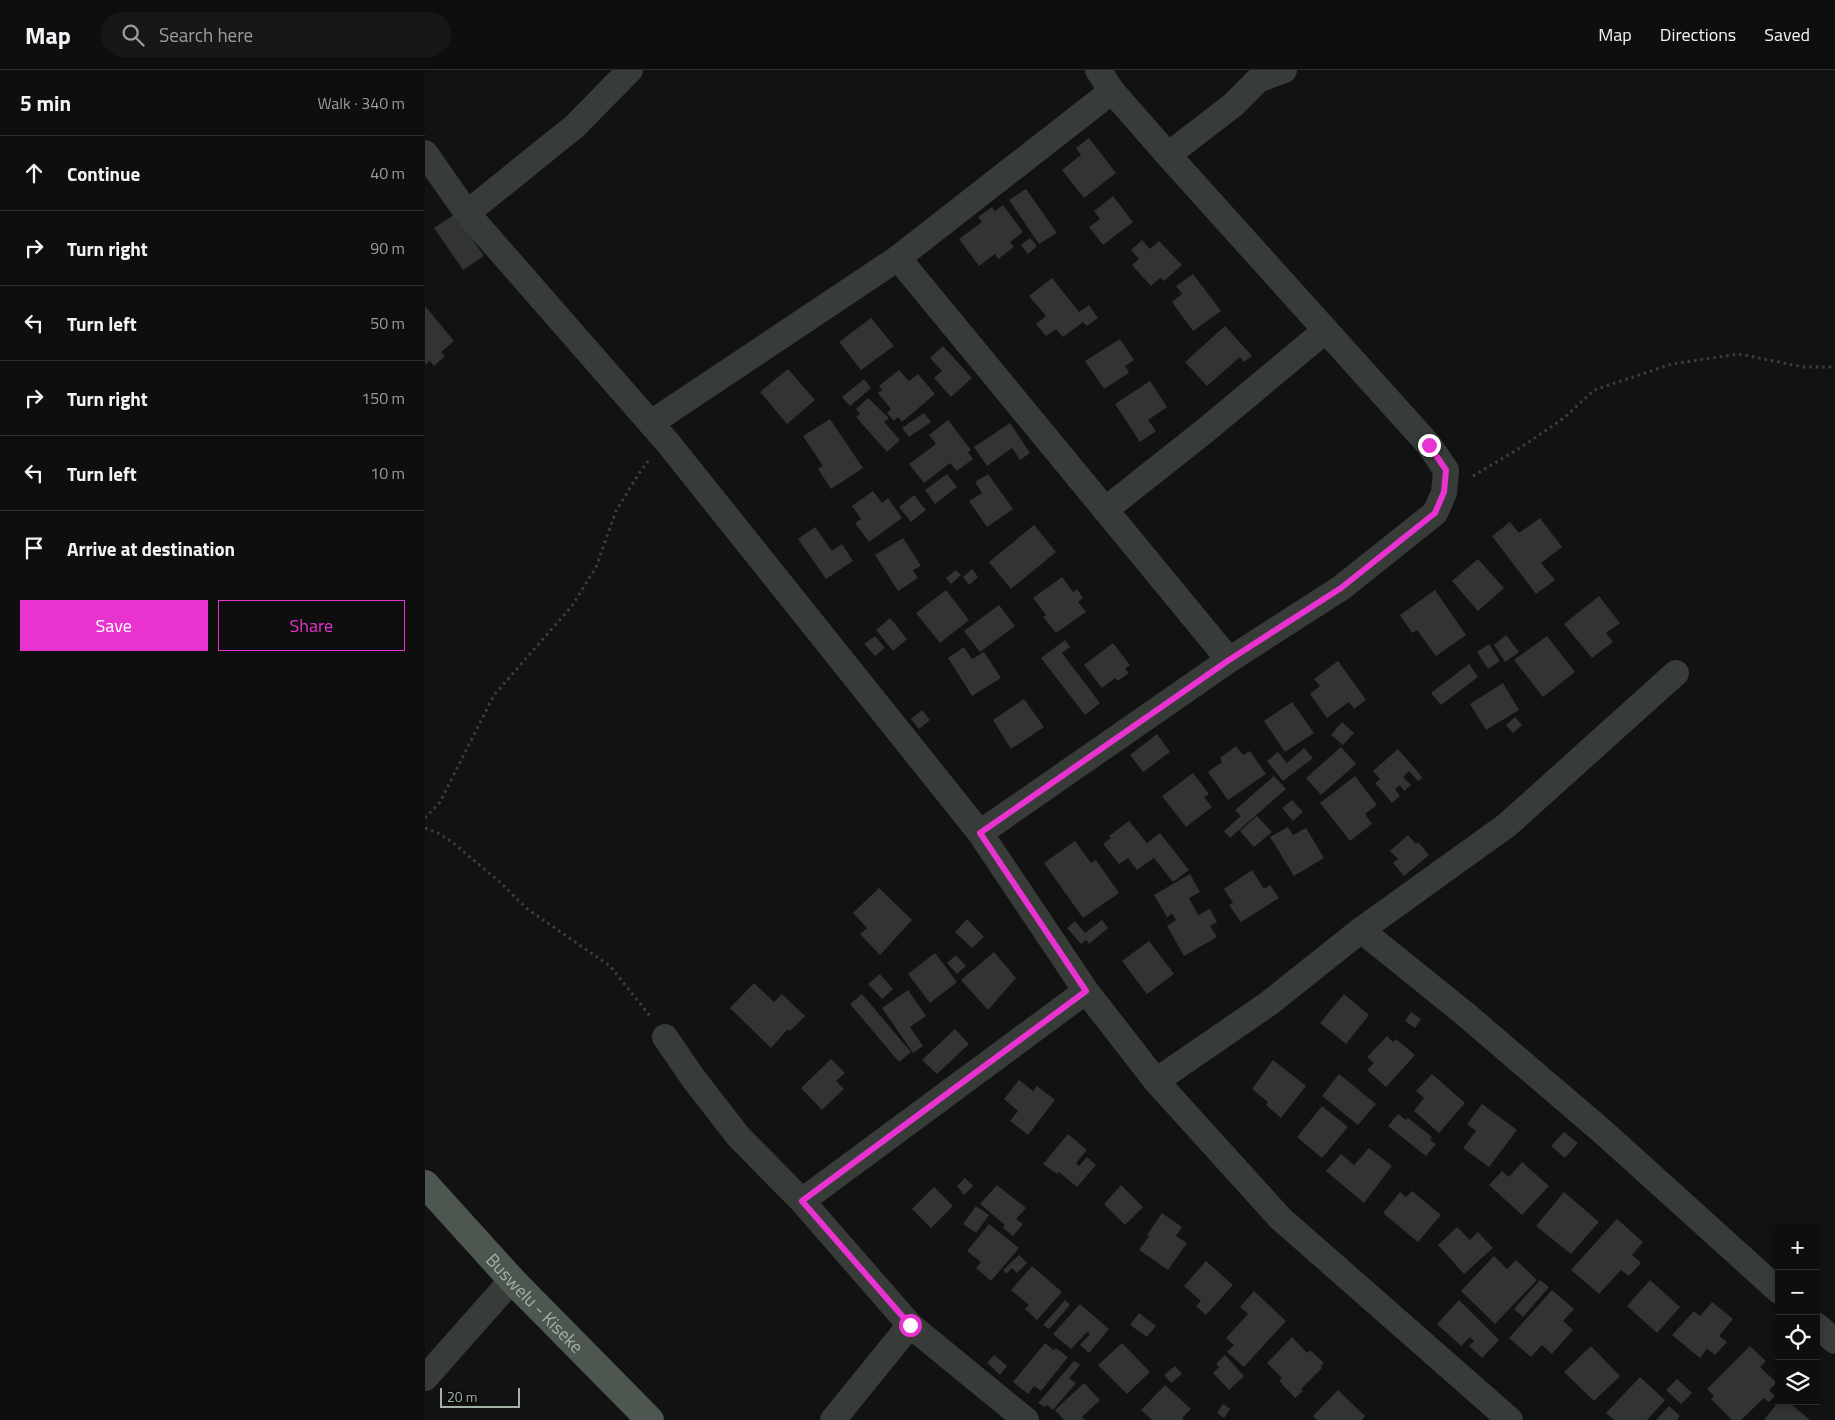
<!DOCTYPE html>
<meta charset="utf-8">
<style>
:root{--surface:#0d0e0d;--page:#161716;--text:#f1f3f6;--muted:#9a9c9d;--line:#2d2e2e;--accent:#e833d1}
body{margin:0;font-family:"Titillium Web",sans-serif;background:var(--page);color:var(--text)}
.controls{position:absolute;right:15px;bottom:15px;display:grid;overflow:hidden;border-radius:0px;box-shadow:0 2px 8px #0003}
.controls button{width:45px;height:45px;display:grid;place-items:center;padding:0;border:0;border-bottom:1px solid var(--line);background:var(--surface);color:var(--text);font:25px sans-serif}
.scale{position:absolute;left:15px;bottom:12px;width:80px;box-sizing:border-box;padding-left:5px;border:2px solid #a3b2a5;border-top:0;font-size:14px;line-height:18px;white-space:nowrap;color:#a3b2a5;-webkit-text-stroke:4px #0c0d0c;paint-order:stroke}
.stop{position:absolute;width:15px;height:15px;margin:-11px;border:4px solid #e833d1;border-radius:50%;background:#fff}
.stop.end{background:#e833d1;border-color:#fff;box-shadow:0 1px 5px #0008}
.list{margin:0;padding:0;list-style:none}
h2{display:flex;justify-content:space-between;align-items:center;height:65px;margin:0;padding:0 20px;font-size:21px}
h2 small{font-size:16px;font-weight:400;color:var(--muted)}
.list li{display:grid;grid-template-columns:32px 1fr auto;gap:15px;align-items:center;box-sizing:border-box;height:75px;padding:0 20px;border-top:1px solid var(--line)}
.list b{display:block;font-size:19px;white-space:nowrap}
.list em{font-size:16px;font-style:normal;color:var(--muted)}
.actions{display:flex;gap:10px;padding:15px 20px}
.actions a{flex:1;padding:11px 0;border:1px solid var(--accent);border-radius:0px;text-align:center;font-size:18px;color:var(--accent)}
.actions .main{background:var(--accent);color:#fff}
.icon{flex:none;width:28px;height:28px;fill:none;stroke:currentColor;stroke-width:2;stroke-linecap:round;stroke-linejoin:round}
.map{position:relative;flex:none;width:1410px;height:1350px;overflow:hidden}
header{display:flex;align-items:center;gap:30px;box-sizing:border-box;height:70px;padding:0 25px;background:var(--surface);border-bottom:1px solid var(--line)}
header strong{font-size:24px}
nav{display:flex;gap:28px;margin-inline-start:auto;font-size:18px}
.search{width:350px;height:45px;background:var(--page);display:flex;align-items:center;gap:12px;box-sizing:border-box;padding:0 18px;border-radius:28px;color:var(--muted);font-size:19px}
main{display:flex}
aside{flex:1;background:var(--surface)}
.map>svg:first-child{display:block}
.building{fill:#313432}
.lines{fill:none;stroke-linecap:round;stroke-linejoin:round}
.path{stroke:#3a403b;stroke-width:3;stroke-dasharray:2.5 4;stroke-linecap:butt}
.minor{stroke:#373c38;stroke-width:26}
.major{stroke:#4e5650;stroke-width:28}
.route{stroke:#e833d1;stroke-width:6}
.labels{text-anchor:middle;dominant-baseline:central;stroke-width:4;stroke-linejoin:round;paint-order:stroke}
.street-label{font-size:18px;fill:#a3b2a5;stroke:#0c0d0c}
</style>
<header>
<strong>Map</strong>
<div class="search"><svg class="icon" aria-label="search" viewBox="0 0 24 24"><circle cx="10" cy="10" r="6"/><path d="M15 15l6 6"/></svg>Search here</div>
<nav><a>Map</a><a>Directions</a><a>Saved</a></nav>
</header>
<main>
<aside>
<h2>5 min<small>Walk · 340 m</small></h2>
<ul class="list">
<li><svg class="icon" aria-label="ahead" viewBox="0 0 24 24"><path d="M12 20V5M6 11l6-6 6 6"/></svg><div><b>Continue</b></div><em>40 m</em></li>
<li><svg class="icon" aria-label="right" viewBox="0 0 24 24"><path d="M7 20v-9h11M14 6l5 5-5 5"/></svg><div><b>Turn right</b></div><em>90 m</em></li>
<li><svg class="icon" aria-label="left" viewBox="0 0 24 24"><path d="M17 20v-9H6M10 6l-5 5 5 5"/></svg><div><b>Turn left</b></div><em>50 m</em></li>
<li><svg class="icon" aria-label="right" viewBox="0 0 24 24"><path d="M7 20v-9h11M14 6l5 5-5 5"/></svg><div><b>Turn right</b></div><em>150 m</em></li>
<li><svg class="icon" aria-label="left" viewBox="0 0 24 24"><path d="M17 20v-9H6M10 6l-5 5 5 5"/></svg><div><b>Turn left</b></div><em>10 m</em></li>
<li><svg class="icon" aria-label="arrive" viewBox="0 0 24 24"><path d="M6 21V4h12l-3 4 3 4H6"/></svg><div><b>Arrive at destination</b></div></li>
</ul>
<div class="actions"><a class="main">Save</a><a>Share</a></div>
</aside>
<div class="map">
<svg width="1410" height="1350" viewBox="0 0 1410 1350">
<rect width="100%" height="100%" fill="#111211"/>
<path class="building" d="M664 68 691 103 659 128 637 100 656 85 651 78Z
M601 119 632 163 614 174 584 130Z
M688 126 708 152 678 175 664 157 675 149 669 141Z
M578 135 598 162 585 172 589 177 573 189 570 184 554 196 534 169 557 152 553 147 567 137 570 141Z
M30 144 59 186 38 200 9 158Z
M605 168 612 176 603 184 596 175Z
M717 170 725 179 734 171 757 195 739 211 735 208 726 216 707 195 714 189 706 180Z
M768 204 796 241 768 261 747 232 757 224 751 216Z
M627 208 654 242 664 235 673 248 662 256 658 252 638 267 631 259 621 266 611 254 621 246 604 226Z
M0 236 29 271 16 282 20 286 9 296 5 291 0 295Z
M446 248 469 276 436 300 414 272Z
M800 256 827 286 819 292 815 287 782 316 760 292Z
M695 269 709 290 700 296 704 303 679 319 660 291Z
M518 276 547 308 526 327 509 308 517 301 505 288Z
M363 299 390 330 362 354 335 322Z
M474 300 484 311 493 304 510 324 477 352 473 347 469 351 462 343 466 339 453 323 457 320 454 316Z
M439 309 446 318 425 336 417 327Z
M725 311 742 337 723 350 731 361 715 372 690 334Z
M443 328 464 348 459 352 475 370 462 382 431 347 435 344 431 339Z
M499 343 506 352 484 367 477 358Z
M405 349 438 398 406 419 393 399 398 396 378 366Z
M523 350 546 380 543 382 548 389 532 401 525 393 499 413 484 394 511 374 504 365Z
M585 353 605 383 595 390 587 378 562 396 549 377Z
M522 404 532 417 510 434 500 420Z
M563 404 588 439 562 457 544 431 557 423 550 412Z
M448 421 457 433 463 428 477 448 444 472 430 453 436 449 427 436Z
M489 425 501 440 486 452 474 437Z
M1115 448 1137 477 1116 493 1130 510 1111 524 1067 466 1085 452 1094 463Z
M609 455 631 482 586 519 564 492Z
M390 457 407 481 417 474 428 491 401 509 373 469Z
M478 468 496 496 488 500 493 508 473 521 450 485Z
M1053 489 1079 518 1053 541 1027 511Z
M547 499 553 507 544 515 538 507Z
M531 500 536 505 526 514 521 508Z
M637 507 648 522 652 519 658 528 653 532 661 542 631 563 618 547 621 545 608 528Z
M521 520 544 550 515 573 491 543Z
M1010 520 1041 565 1011 586 992 560 987 563 975 545Z
M1174 526 1195 553 1181 563 1188 572 1167 588 1139 554Z
M574 535 590 556 555 582 539 561Z
M465 548 482 569 468 581 451 560Z
M1081 565 1094 582 1080 592 1069 575Z
M450 566 460 578 450 586 439 574Z
M1122 566 1150 602 1118 627 1089 590Z
M640 570 645 577 637 583 675 633 660 645 616 588Z
M688 573 705 595 700 599 704 603 693 611 690 608 677 618 659 595Z
M1064 574 1075 591 1063 599 1052 582Z
M539 577 547 589 559 582 576 608 547 626 523 588Z
M913 591 941 630 929 639 924 632 902 648 885 624 895 616 889 609Z
M1044 594 1053 607 1016 635 1006 623Z
M1078 613 1094 640 1061 660 1045 634Z
M599 629 619 657 586 679 568 650Z
M867 632 889 663 860 682 839 651Z
M497 640 505 650 494 659 486 649Z
M1090 647 1097 655 1088 663 1081 655Z
M917 652 929 663 918 675 906 665Z
M732 664 745 682 718 702 705 685Z
M811 676 818 685 825 681 841 704 803 730 783 702 797 692 795 688Z
M916 677 931 694 896 725 881 708Z
M879 678 888 688 858 711 842 691 853 682 862 693Z
M973 679 998 708 993 711 984 701 978 707 986 715 979 721 975 715 970 719 975 726 967 733 950 713 955 709 948 701Z
M768 703 784 724 779 727 787 737 761 757 737 726Z
M849 706 861 719 805 768 799 761 816 746 810 740Z
M930 706 952 735 940 744 947 754 925 771 895 733Z
M867 730 878 742 868 751 857 738Z
M832 746 847 762 829 777 815 761Z
M704 751 722 773 735 763 764 800 748 812 729 788 712 800 703 788 694 794 678 774 686 768 684 766Z
M863 757 868 765 881 758 899 788 869 806 845 767Z
M983 765 991 774 993 772 1004 785 979 806 968 793 973 789 965 781Z
M650 771 666 793 671 790 694 823 658 848 619 793Z
M827 800 839 819 845 815 854 828 816 852 804 835 808 833 799 819Z
M765 804 775 822 764 828 773 845 785 839 792 852 785 856 792 867 759 886 742 856 751 850 747 844 742 847 729 825Z
M454 818 487 850 455 885 435 864 442 858 428 843Z
M542 849 559 867 547 878 530 862Z
M677 850 683 858 664 874 661 870 656 874 642 858 650 851 660 863Z
M724 871 749 904 722 924 697 891Z
M569 882 591 908 563 940 536 910Z
M510 883 532 912 505 933 483 904Z
M531 885 541 896 532 904 522 893Z
M455 904 468 919 457 929 443 914Z
M329 913 349 932 357 924 380 946 365 961 363 959 346 978 305 938Z
M483 920 501 946 485 957 498 976 488 983 457 938Z
M437 924 486 982 474 992 425 934Z
M919 924 944 945 921 974 895 953Z
M986 942 996 949 990 958 980 951Z
M530 959 544 974 512 1004 497 990Z
M962 966 968 972 971 969 990 985 961 1017 942 1000 949 993 942 987Z
M406 989 420 1003 411 1011 419 1019 397 1040 376 1018Z
M848 990 881 1016 856 1048 841 1035 843 1032 827 1019Z
M914 1004 951 1034 933 1055 897 1026Z
M1007 1004 1040 1033 1014 1063 989 1041 999 1028 991 1021Z
M594 1010 608 1021 612 1016 630 1030 603 1065 585 1051 593 1041 579 1029Z
M1057 1034 1092 1060 1064 1097 1038 1078 1051 1061 1042 1054Z
M897 1036 923 1057 897 1088 872 1067Z
M973 1044 981 1050 983 1048 1007 1067 1005 1070 1011 1074 1001 1086 963 1056Z
M1139 1062 1153 1073 1140 1088 1126 1076Z
M643 1064 662 1080 651 1093 654 1096 662 1087 671 1095 652 1117 634 1102 632 1104 618 1094Z
M944 1078 967 1096 939 1133 901 1101 916 1084 929 1095Z
M1097 1092 1124 1116 1097 1145 1064 1115 1077 1101 1084 1107Z
M540 1108 548 1116 539 1125 532 1116Z
M572 1115 601 1138 591 1149 598 1154 588 1166 578 1158 580 1155 555 1134Z
M696 1115 718 1137 700 1155 679 1134Z
M509 1117 528 1136 506 1158 487 1139Z
M987 1121 1016 1145 993 1172 958 1143 975 1122 981 1127Z
M1139 1122 1174 1152 1146 1184 1111 1156Z
M551 1136 564 1145 551 1163 538 1154Z
M737 1143 757 1157 751 1166 762 1173 743 1200 714 1180 724 1166 722 1165Z
M1192 1149 1218 1172 1207 1185 1216 1193 1204 1206 1196 1200 1174 1224 1146 1200Z
M564 1154 594 1178 566 1211 551 1198 556 1192 542 1181Z
M1032 1157 1045 1170 1053 1162 1068 1178 1039 1204 1013 1175Z
M594 1185 602 1193 592 1203 587 1198 581 1204 578 1200Z
M1069 1186 1082 1199 1091 1190 1112 1210 1070 1254 1036 1221Z
M781 1191 808 1215 781 1245 771 1236 776 1231 759 1216Z
M607 1196 637 1222 612 1250 600 1239 604 1235 586 1220Z
M1115 1210 1124 1217 1098 1247 1089 1239Z
M1225 1210 1255 1237 1232 1263 1202 1236Z
M1127 1220 1149 1239 1138 1251 1148 1260 1127 1284 1117 1275 1106 1287 1084 1268Z
M829 1221 861 1251 819 1297 802 1282 809 1275 801 1268 823 1244 815 1237Z
M640 1230 645 1235 624 1259 618 1255Z
M1034 1230 1074 1270 1057 1288 1044 1276 1049 1271 1045 1267 1036 1276 1012 1254Z
M1287 1232 1308 1249 1294 1266 1302 1272 1290 1285 1282 1279 1275 1288 1247 1265 1269 1241 1275 1246Z
M655 1234 684 1259 664 1283 655 1275 665 1264 662 1262 646 1279 628 1264Z
M714 1243 731 1256 722 1267 705 1255Z
M867 1267 882 1283 885 1280 899 1293 896 1296 897 1298 876 1319 878 1321 870 1328 854 1311 857 1308 842 1293Z
M620 1273 629 1280 631 1278 643 1287 616 1321 609 1316 603 1324 588 1312Z
M697 1273 725 1302 702 1324 673 1295Z
M1166 1276 1195 1306 1169 1331 1139 1302Z
M1325 1276 1341 1291 1335 1297 1352 1313 1344 1320 1350 1326 1344 1332 1339 1328 1316 1350H1307L1286 1329 1289 1326 1282 1319Z
M569 1285 582 1296 575 1305 562 1293Z
M800 1285 819 1306 804 1320 788 1303 794 1297 791 1294Z
M649 1291 655 1295 644 1308 651 1313 628 1340 622 1335 620 1337 613 1333Z
M750 1296 757 1304 746 1313 739 1305Z
M1215 1307 1240 1330 1222 1350H1189L1181 1343Z
M1252 1309 1267 1323 1256 1334 1241 1320Z
M659 1313 675 1330 657 1347 660 1350H639L630 1340Z
M740 1315 766 1339 757 1348 759 1350H727L716 1340Z
M913 1320 940 1346 937 1350H892L888 1346Z
M1354 1331H1362L1385 1350H1339Z
M798 1334 805 1339 799 1348 792 1343Z
M1244 1336 1255 1346 1252 1350H1231Z"/>
<g class="lines">
<path class="path" d="M1048 406 1095 378 1139 348 1169 320 1247 294 1314 284 1378 297H1410
M0 748 15 732 69 625 147 536 171 497 191 441 213 405 224 390
M0 758 13 763 27 772 76 813 101 838 185 896 225 946"/>
<path class="minor" d="M0 83 42 143 243 373 555 763 661 921 731 1011 855 1148 1085 1350
M743 85 808 35 833 10 859 0
M42 143 150 56 205 0
M473 188 804 590
M226 353 473 188 687 21
M680 440 781 360 901 260
M555 763 804 590 916 518 1010 443 1019 423 1021 400 1004 375 743 85 687 21 673 0
M936 860 1039 943 1178 1062 1354 1221
M240 967 268 1008 313 1066 377 1131
M731 1011 843 934 936 860 1082 755 1251 603
M1391 1255 1410 1271
M0 1308 87 1210
M408 1350 485 1255
M601 1350 485 1255 377 1131 661 921"/>
<path class="major" id="s1" d="M0 1114 87 1210 225 1350"/>
</g>
<g class="lines">
<path class="route" d="M485 1255 377 1131 661 921 555 763 804 590 916 518 1010 443 1019 422 1021 400 1004 375"/>
</g>
<g class="labels">
<g class="street-label">
<text stroke="none"><textPath href="#s1" startOffset="162">Buswelu - Kiseke</textPath></text>
</g>
</g>
</svg>
<div class="controls">
<button>+</button>
<button>−</button>
<button><svg class="icon" aria-label="locate" viewBox="0 0 24 24"><circle cx="12" cy="12" r="6"/><path d="M12 2v4M12 18v4M2 12h4M18 12h4"/></svg></button>
<button><svg class="icon" aria-label="layers" viewBox="0 0 24 24"><path d="M12 4l9 5-9 5-9-5zM3 14l9 5 9-5"/></svg></button>
</div>
<div class="scale">20 m</div>
<div class="stop" style="left:485px;top:1255px"></div>
<div class="stop end" style="left:1004px;top:375px"></div>
</div>
</main>
